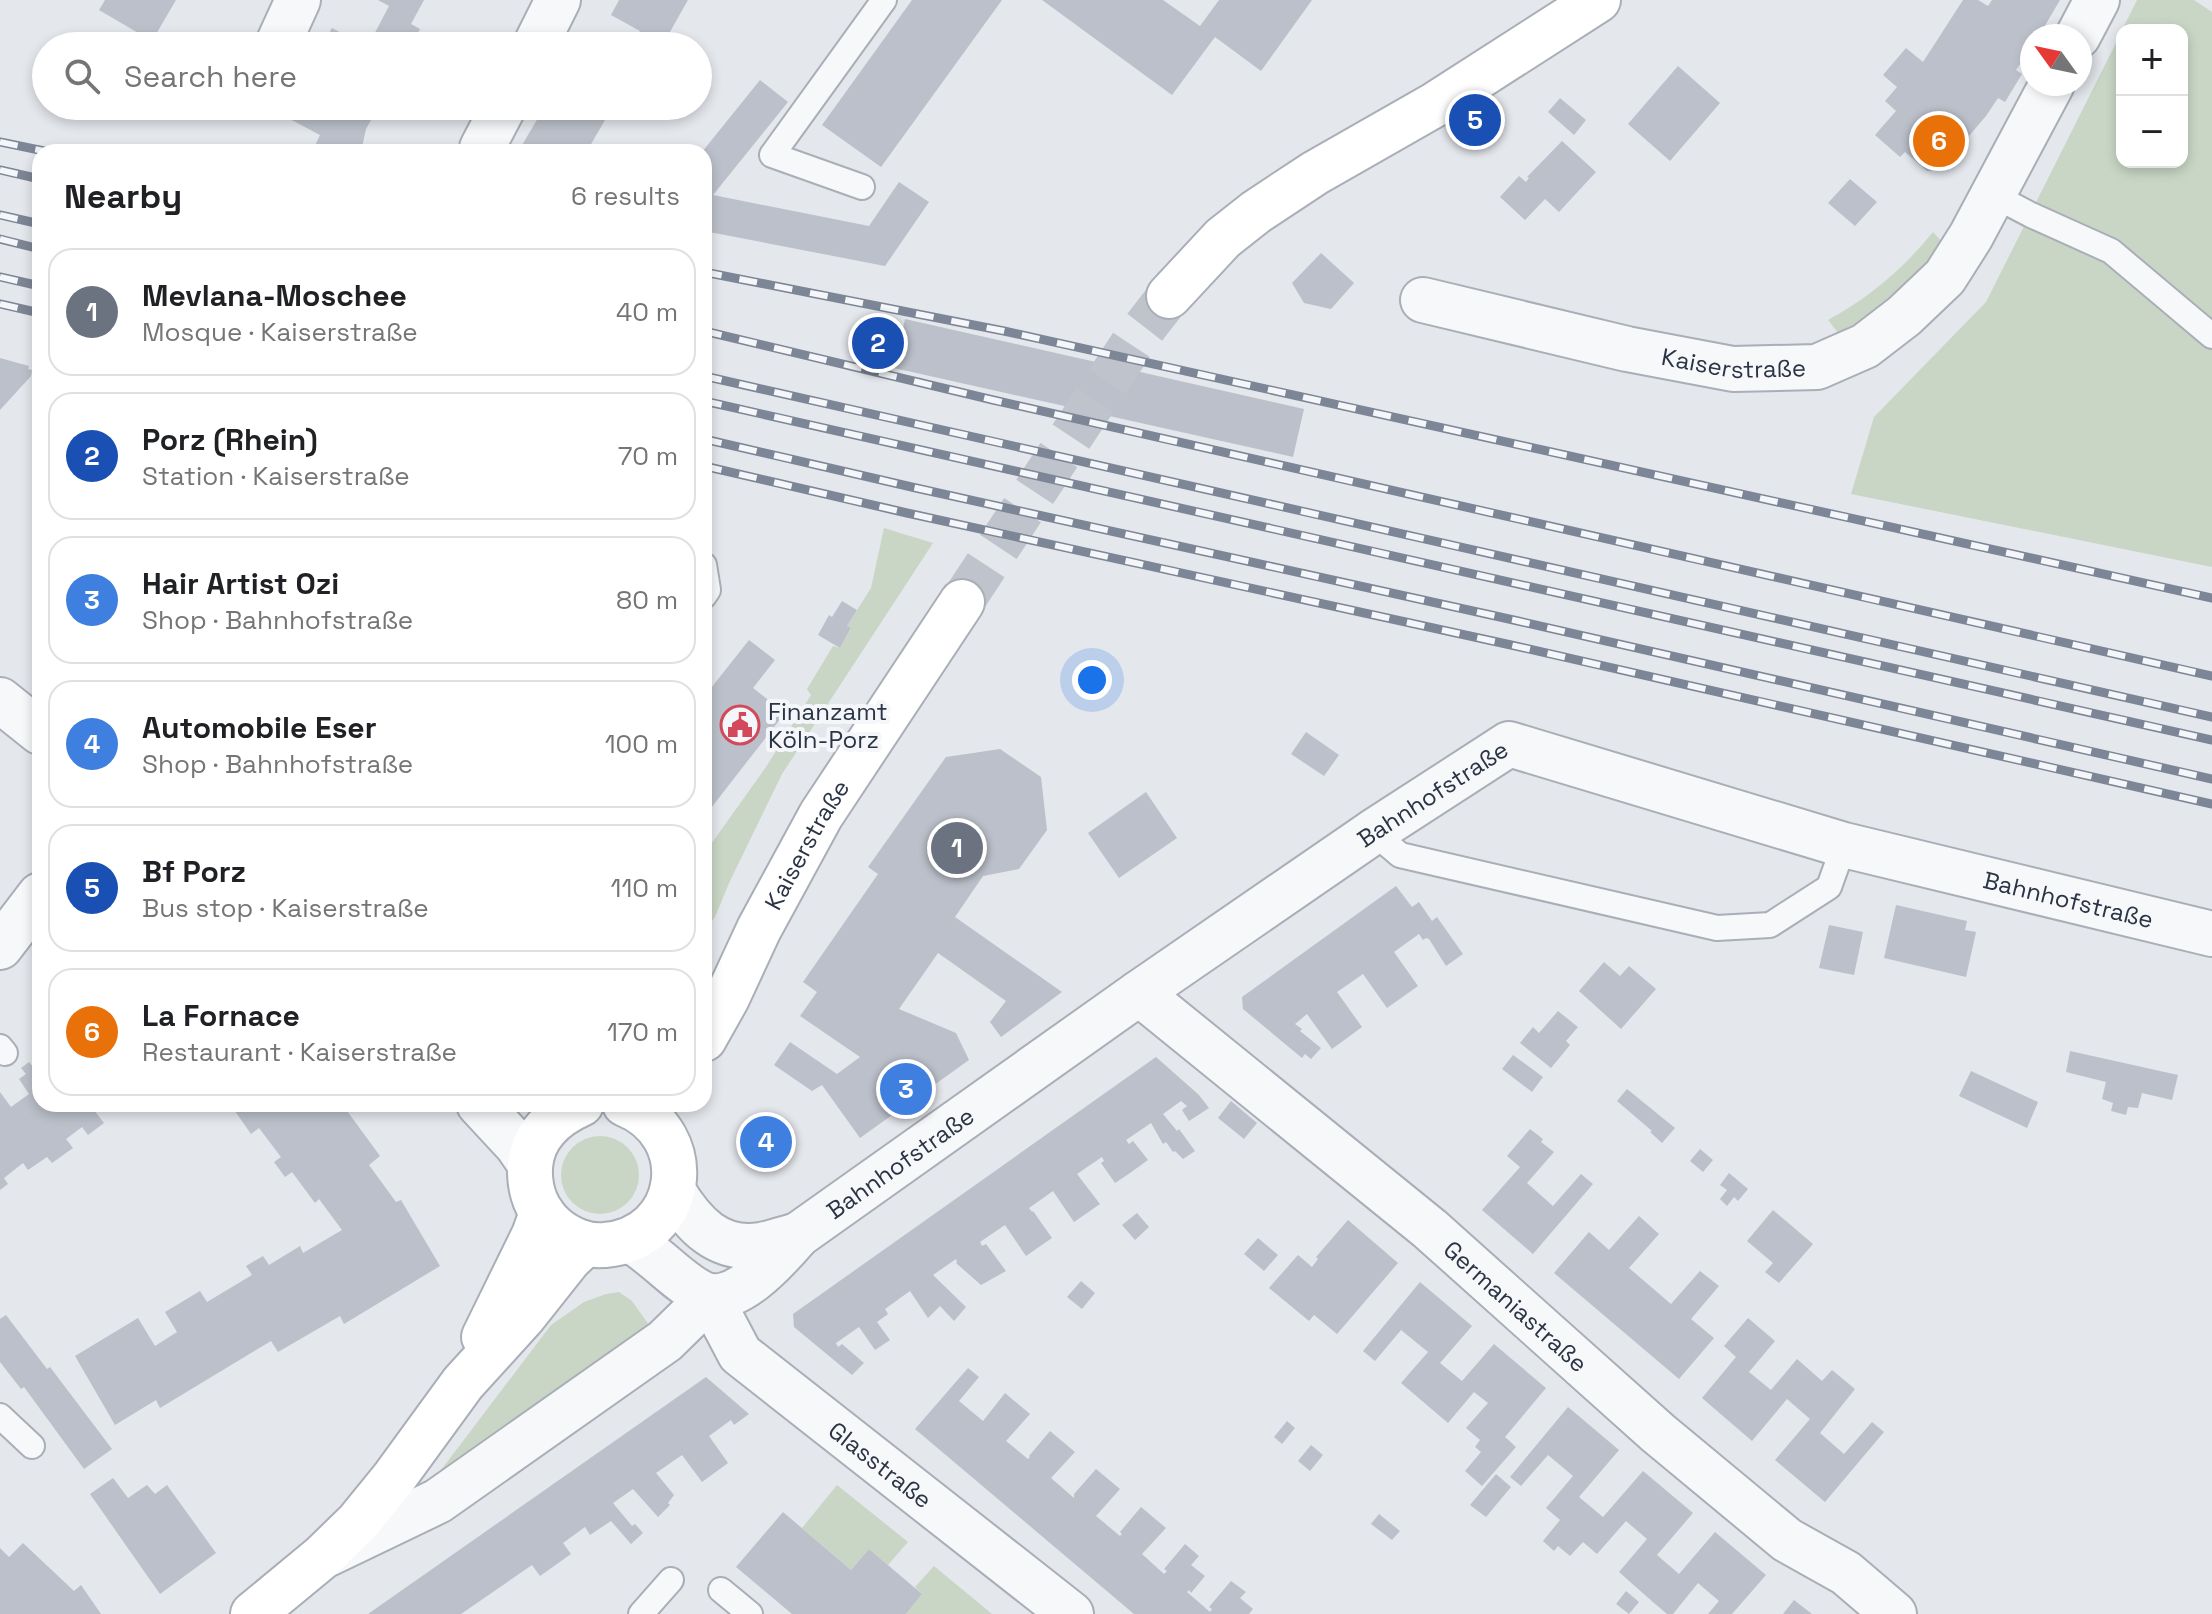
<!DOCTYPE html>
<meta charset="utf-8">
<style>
:root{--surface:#fff;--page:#f2f2f2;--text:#202124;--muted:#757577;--line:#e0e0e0;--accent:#d1495b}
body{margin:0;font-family:"Space Grotesk",sans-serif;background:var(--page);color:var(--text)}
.controls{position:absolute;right:24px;top:24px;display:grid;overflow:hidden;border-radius:16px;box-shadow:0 4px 12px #0003}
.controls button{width:72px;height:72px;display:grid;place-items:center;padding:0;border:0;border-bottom:2px solid var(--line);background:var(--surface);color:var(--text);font:40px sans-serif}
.compass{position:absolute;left:2020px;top:24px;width:72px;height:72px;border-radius:50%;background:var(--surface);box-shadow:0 4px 12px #0003;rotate:303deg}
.you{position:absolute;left:1092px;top:680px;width:28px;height:28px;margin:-20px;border:6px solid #fff;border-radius:50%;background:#1a73e8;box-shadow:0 0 0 12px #1a73e833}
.badge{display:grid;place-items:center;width:52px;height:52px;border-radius:50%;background:var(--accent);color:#fff;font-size:26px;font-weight:700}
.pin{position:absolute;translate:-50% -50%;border:4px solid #fff;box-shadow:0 2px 8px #0006}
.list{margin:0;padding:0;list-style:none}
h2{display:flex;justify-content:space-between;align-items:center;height:104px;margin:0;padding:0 32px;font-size:34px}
h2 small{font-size:26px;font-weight:400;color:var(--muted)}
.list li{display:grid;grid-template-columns:52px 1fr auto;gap:24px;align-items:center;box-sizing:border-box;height:128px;margin:0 16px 16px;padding:0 16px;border:2px solid var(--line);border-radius:24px}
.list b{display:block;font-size:30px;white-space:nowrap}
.list p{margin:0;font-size:26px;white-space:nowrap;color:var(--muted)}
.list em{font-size:26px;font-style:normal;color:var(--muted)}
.icon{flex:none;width:44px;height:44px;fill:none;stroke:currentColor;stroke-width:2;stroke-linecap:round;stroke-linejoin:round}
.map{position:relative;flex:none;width:2212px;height:1614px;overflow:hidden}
.search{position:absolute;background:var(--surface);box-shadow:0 4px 12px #0003;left:32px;top:32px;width:680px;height:88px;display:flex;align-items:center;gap:20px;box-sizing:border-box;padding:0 28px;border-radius:44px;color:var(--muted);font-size:30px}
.panel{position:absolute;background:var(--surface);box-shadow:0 4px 12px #0003;left:32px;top:144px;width:680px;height:968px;border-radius:24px}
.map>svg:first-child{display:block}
.green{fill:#c9d6c5}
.building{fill:#bbc0ca}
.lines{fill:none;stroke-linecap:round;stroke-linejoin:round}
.secondary-tunnel{stroke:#bfc3cb;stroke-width:44;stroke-dasharray:44 22;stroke-linecap:butt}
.service-casing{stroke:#a9aeb7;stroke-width:28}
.minor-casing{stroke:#a9aeb7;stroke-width:48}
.tertiary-casing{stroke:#a9aeb7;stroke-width:48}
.secondary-casing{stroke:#a9aeb7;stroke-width:48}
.service{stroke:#f7f8fa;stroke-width:24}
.minor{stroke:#f7f8fa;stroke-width:44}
.tertiary{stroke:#f7f8fa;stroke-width:44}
.secondary{stroke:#fff;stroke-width:44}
.rail-casing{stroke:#7d8696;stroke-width:9}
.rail{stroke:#f4f6f9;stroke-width:6;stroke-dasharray:18;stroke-linecap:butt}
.labels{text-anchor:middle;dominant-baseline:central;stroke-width:8;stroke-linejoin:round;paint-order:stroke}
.street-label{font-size:24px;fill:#2b3445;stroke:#f4f6f9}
.poi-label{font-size:24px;fill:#2b3445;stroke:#f4f6f9;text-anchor:start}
</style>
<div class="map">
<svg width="2212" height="1614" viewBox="0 0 2212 1614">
<rect width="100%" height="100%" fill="#e4e7ec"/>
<path class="green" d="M2137 0H2194L2212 12V567L1851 494 1874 417 1986 302 2122 31V162H2182V30H2122Z
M1933 232 1945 245C1924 280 1874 314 1839 334L1828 320C1869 298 1904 268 1933 232Z
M884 528 933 543 782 774 730 881 715 917 704 932V854L766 767 811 695 807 689 833 646 840 648 851 629 847 626 871 588Z
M561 1175a39 39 0 1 1 78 0a39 39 0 1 1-78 0Z
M619 1292 632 1301 654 1332 435 1478 551 1325 584 1302 606 1294Z
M837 1485 908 1542 888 1565 869 1549 851 1570 802 1528Z
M934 1566 992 1614H906L922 1594 915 1587Z"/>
<path class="building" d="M105 0H176L152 41 99 10Z
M378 0H424L411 24 420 29 412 46H368L389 6Z
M619 0H688L662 46H631L640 31 611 15Z
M912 0H1002L881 167 822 125Z
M1042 0H1163L1200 26 1219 0H1312L1261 71 1215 37 1172 95Z
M1963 0H1978L1988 6 1992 0H2060L2043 29 2050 34 2048 36H2032V58L2031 60 2025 57 2016 70 2022 74 2005 102 1998 98 1986 116 1940 170 1927 171 1905 152 1900 157 1875 135 1896 111 1885 101 1897 87 1883 75 1906 48 1923 62Z
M332 28 366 46H322Z
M1678 66 1720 103 1670 161 1628 124Z
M760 80 788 102 713 195 869 226 899 182 929 202 885 266 704 231V152H702Z
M1560 98 1586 120 1574 135 1548 112Z
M290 106H379L366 129 361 152H312L320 135 284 116Z
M545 106H613L590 146 597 150 596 152H518Z
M1562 141 1596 172 1559 212 1545 199 1525 220 1500 197 1519 176 1526 182 1529 178 1527 177Z
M1850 179 1877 202 1855 226 1828 203Z
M1321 253 1354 283 1331 309 1304 303 1292 283Z
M905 319 1304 409 1293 457 894 368Z
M0 358 29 366 28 369 32 370 31 376 0 410Z
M842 601 857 610 847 626 851 628 840 648 818 635 829 615 832 617Z
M749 640 775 660 753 688 785 713 704 817V697Z
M1306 732 1339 755 1324 776 1291 754Z
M1000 749 1041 777 1047 830 1019 869 983 876 955 917 1062 992 1001 1037 990 1022 1006 1001 938 953 899 1009 956 1033 969 1060 860 1138 822 1085 812 1091 774 1065 790 1042 837 1074 860 1057 800 1016 817 992 803 982 878 874 868 867 946 757Z
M1146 792 1177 838 1119 878 1088 833Z
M1396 886 1412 907 1419 902 1432 921 1437 917 1463 954 1446 966 1429 939 1426 938 1423 940 1419 934 1394 952 1418 986 1387 1008 1363 974 1337 992 1362 1027 1332 1049 1307 1014 1295 1024 1302 1029 1300 1031 1321 1048 1311 1059 1305 1054 1302 1058 1243 1009 1242 997Z
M1896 905 1967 921 1965 930 1976 932 1966 977 1884 958Z
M1829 925 1863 932 1854 975 1819 968Z
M1604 962 1620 976 1629 966 1656 989 1621 1029 1579 991Z
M1558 1011 1578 1027 1566 1041 1570 1045 1551 1068 1520 1043 1533 1027 1539 1033Z
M2070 1051 2178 1075 2172 1100 2142 1093 2138 1108 2128 1107 2126 1115 2111 1111 2113 1103 2102 1099 2106 1082 2066 1072Z
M1513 1055 1543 1077 1532 1092 1502 1069Z
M1156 1057 1199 1095 1209 1108 1189 1121 1182 1110 1187 1106 1181 1101 1163 1114 1177 1131 1179 1129 1195 1151 1183 1159 1175 1151 1173 1152 1166 1142 1163 1144 1151 1123 1126 1140 1129 1144 1133 1141 1148 1160 1130 1173 1115 1183 1101 1163 1104 1161 1102 1157 1077 1174 1100 1204 1074 1222 1053 1191 1029 1208 1032 1212 1033 1211 1052 1238 1026 1256 1005 1225 980 1242 982 1246 986 1244 1006 1271 981 1285 956 1263 957 1262 956 1259 933 1275 966 1307 954 1321 940 1306 928 1318 910 1291 885 1309 888 1314 877 1322 890 1340 875 1350 859 1327 836 1343 838 1347 842 1344 864 1363 852 1375 794 1327 793 1314Z
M29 1062 34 1068 40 1064V1104H101L94 1110 104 1123 88 1135 82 1127 66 1139 73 1148 52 1163 47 1157 28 1170 23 1163 4 1178 8 1184 0 1190V1092L11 1107 29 1094 19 1079 26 1074 21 1068Z
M1971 1071 2038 1102 2027 1128 1959 1096Z
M1627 1089 1675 1128 1662 1143 1650 1132 1652 1131 1617 1101Z
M1231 1101 1257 1123 1244 1139 1218 1118Z
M230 1104H342L380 1156 369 1165 396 1202 401 1200 440 1266 344 1324 340 1316 278 1352 271 1341 160 1408 156 1400 115 1425 75 1356 138 1318 155 1346 177 1332 165 1312 200 1291 207 1302 252 1275 246 1266 263 1256 269 1265 300 1246 303 1253 342 1230 319 1199 315 1203 292 1172 285 1177 274 1162 281 1157 259 1128 251 1134Z
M1530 1129 1543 1139 1541 1142 1554 1152 1527 1183 1553 1206 1581 1174 1593 1184 1533 1254 1482 1210 1520 1167 1507 1156Z
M1700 1149 1713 1160 1703 1172 1690 1161Z
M1729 1173 1748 1189 1738 1201 1734 1197 1727 1206 1720 1199 1727 1190 1720 1185Z
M1773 1210 1813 1244 1779 1283 1765 1272 1773 1263 1747 1241Z
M1137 1213 1149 1227 1135 1240 1122 1225Z
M1639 1216 1659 1234 1629 1268 1671 1304 1700 1271 1719 1286 1691 1319 1714 1338 1679 1379 1554 1273 1589 1232 1609 1250Z
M1348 1220 1398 1263 1337 1334 1314 1315 1309 1321 1269 1288 1298 1255 1312 1267 1318 1259 1316 1257Z
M1258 1238 1278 1255 1264 1271 1244 1254Z
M1081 1281 1095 1293 1082 1309 1067 1297Z
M1420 1282 1472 1326 1440 1363 1462 1381 1494 1344 1546 1388 1505 1437 1516 1447 1482 1486 1465 1471 1481 1452 1475 1447 1480 1440 1466 1428 1488 1403 1474 1392 1448 1423 1401 1383 1428 1352 1401 1330 1375 1361 1363 1351Z
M6 1315 47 1369 50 1367 112 1449 84 1469 24 1387 21 1389 0 1362V1319Z
M1748 1318 1775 1341 1749 1372 1771 1390 1797 1359 1822 1381 1832 1370 1855 1389 1820 1433 1844 1454 1872 1422 1884 1432 1825 1502 1775 1460 1810 1419 1787 1399 1752 1441 1702 1398 1736 1357 1724 1346Z
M968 1368 979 1377 959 1401 983 1421 1005 1393 1030 1414 1006 1441 1028 1459 1030 1457 1029 1456 1050 1431 1075 1452 1051 1478 1074 1498V1494L1096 1469 1120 1489 1096 1516 1120 1536 1122 1534 1120 1532 1141 1507 1166 1528 1142 1554 1164 1574 1167 1571 1164 1569 1185 1544 1199 1556 1191 1565 1205 1576 1191 1593 1189 1590 1187 1592 1210 1612 1212 1609 1209 1607 1231 1581 1246 1592 1240 1598 1253 1609 1249 1614H1134L915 1429Z
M706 1377 749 1414 734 1425 731 1420 709 1436 728 1463 702 1482 682 1455 656 1473 674 1495 668 1503 670 1505 658 1517 633 1489 613 1503 632 1526 635 1524 643 1533 631 1544 611 1521 590 1535 585 1527 563 1543 571 1554 540 1576 532 1565 461 1614H368Z
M1568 1407 1619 1450 1579 1497 1603 1517 1643 1471 1693 1513 1657 1555 1679 1574 1715 1532 1766 1575 1732 1614H1708L1719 1601 1698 1583 1673 1614H1667L1654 1603 1619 1572 1647 1539 1626 1521 1597 1554 1583 1542 1570 1556 1558 1546 1554 1551 1543 1541 1560 1520 1546 1508 1573 1476 1548 1455 1521 1486 1510 1477Z
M1287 1421 1295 1428 1282 1444 1274 1437Z
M1311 1445 1323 1455 1310 1471 1298 1461Z
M1496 1474 1511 1487 1486 1517 1470 1505Z
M113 1478 128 1498 147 1485 155 1494 167 1485 216 1553 160 1594 90 1494Z
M783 1512 851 1570 869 1549 922 1594 906 1614H792L736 1567Z
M1379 1514 1400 1531 1392 1540 1371 1524Z
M23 1543 74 1591 81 1585 101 1614H0V1548L9 1557Z
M1626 1591 1639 1602 1629 1614 1616 1604Z
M1794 1600 1812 1614H1783Z"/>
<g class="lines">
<path class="secondary-tunnel" d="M962 602 1134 341 1169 296"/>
<defs>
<path id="service" d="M862 187 772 155 884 0
M1993 195 2031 215 2111 251 2212 336
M704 565 708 590 704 596
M1373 832 1400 855 1717 928 1770 925 1829 887 1844 845
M0 1047 5 1053
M0 1416 32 1446
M721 1590 750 1614
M641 1614 671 1580"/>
<g id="minor">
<path d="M2078 36 2097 0"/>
<path d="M277 46 298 0"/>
<path d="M535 46 558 0"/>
<path d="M482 148 504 106"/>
<path id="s1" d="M1423 300 1627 349 1733 369 1817 367 1865 346 1904 316 1945 277 1971 236 2052 84"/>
<path d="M0 947 40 895"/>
<path id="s2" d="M1139 993 1430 1229 1658 1433 1787 1540 1846 1573 1894 1614"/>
<path d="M673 1191C693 1224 718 1252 761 1245 773 1243 786 1238 798 1235"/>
<path id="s3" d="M630 1240C656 1255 677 1281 701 1293 734 1310 779 1257 798 1235L1139 993 1373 832 1509 744 1844 845 2212 934"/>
<path id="s4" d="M328 1554 438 1501 665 1341 710 1297 740 1354 1071 1614"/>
</g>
<path id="tertiary" d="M0 700 40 732
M479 1104 517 1145 530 1164"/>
<g id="secondary">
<path d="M1169 296 1223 238 1256 212 1315 173 1436 104 1598 0"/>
<path id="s5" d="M704 1039 727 998 759 929 821 815 962 602"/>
<path d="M581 1104C554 1116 532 1136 530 1167 529 1190 537 1212 554 1227 568 1239 587 1247 605 1245 686 1238 700 1134 625 1104"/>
<path d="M484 1337 534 1235 542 1213"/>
<path d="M253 1614 322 1557 358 1522 393 1479 463 1383 523 1317 569 1259 585 1244"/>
</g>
</defs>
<use href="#service" class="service-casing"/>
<use href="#minor" class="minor-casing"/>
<use href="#tertiary" class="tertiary-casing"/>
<use href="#secondary" class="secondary-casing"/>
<use href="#service" class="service"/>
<use href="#minor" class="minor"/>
<use href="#tertiary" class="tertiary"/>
<use href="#secondary" class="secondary"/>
<defs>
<path id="rail" d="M0 142 49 152
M0 170 40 179
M0 215 40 224
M0 239 40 249
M704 272 1004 331 2212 598
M0 277 40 286
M0 304 40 313
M704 331 993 400 2212 676
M704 376 2212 717
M704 401 2212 740
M704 439 916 488 1518 621 2212 779
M704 466 907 513 1511 645 2212 804"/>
</defs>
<use href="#rail" class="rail-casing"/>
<use href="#rail" class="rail"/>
</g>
<defs>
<symbol id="civic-ring" viewBox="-11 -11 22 22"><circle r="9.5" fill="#f4f6f9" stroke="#d1495b" stroke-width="1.5"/><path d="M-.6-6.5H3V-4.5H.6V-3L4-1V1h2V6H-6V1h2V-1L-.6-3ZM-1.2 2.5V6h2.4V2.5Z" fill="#d1495b"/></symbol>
</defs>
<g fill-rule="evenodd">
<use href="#civic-ring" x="718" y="703" width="44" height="44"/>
</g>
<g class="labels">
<g class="street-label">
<text stroke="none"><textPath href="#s1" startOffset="318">Kaiserstraße</textPath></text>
<text stroke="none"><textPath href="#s3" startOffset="982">Bahnhofstraße</textPath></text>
<text stroke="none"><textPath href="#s5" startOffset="220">Kaiserstraße</textPath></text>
<text stroke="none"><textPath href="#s3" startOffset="1654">Bahnhofstraße</textPath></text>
<text stroke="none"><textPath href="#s3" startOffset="334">Bahnhofstraße</textPath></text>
<text stroke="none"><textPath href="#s2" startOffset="490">Germaniastraße</textPath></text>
<text stroke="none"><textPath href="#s4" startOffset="706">Glasstraße</textPath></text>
</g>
<g class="poi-label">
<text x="768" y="711">Finanzamt<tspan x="768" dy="28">Köln-Porz</tspan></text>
</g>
</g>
</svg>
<div class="controls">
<button>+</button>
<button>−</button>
</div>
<svg class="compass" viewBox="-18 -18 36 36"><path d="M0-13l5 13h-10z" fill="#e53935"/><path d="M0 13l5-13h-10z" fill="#757577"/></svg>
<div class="you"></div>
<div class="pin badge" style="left:957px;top:848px;background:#6b7280">1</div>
<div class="pin badge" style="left:878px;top:343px;background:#1a4fb4">2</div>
<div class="pin badge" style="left:906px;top:1089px;background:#3f7fe0">3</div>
<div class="pin badge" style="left:766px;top:1142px;background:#3f7fe0">4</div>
<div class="pin badge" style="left:1475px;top:120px;background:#1a4fb4">5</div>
<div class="pin badge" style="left:1939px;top:141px;background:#e8710a">6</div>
<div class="search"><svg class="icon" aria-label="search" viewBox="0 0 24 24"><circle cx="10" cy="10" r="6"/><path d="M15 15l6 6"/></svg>Search here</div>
<section class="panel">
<h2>Nearby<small>6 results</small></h2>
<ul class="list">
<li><span class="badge" style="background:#6b7280">1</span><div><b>Mevlana-Moschee</b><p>Mosque · Kaiserstraße</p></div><em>40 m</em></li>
<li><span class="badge" style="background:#1a4fb4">2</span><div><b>Porz (Rhein)</b><p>Station · Kaiserstraße</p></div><em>70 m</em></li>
<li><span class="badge" style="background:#3f7fe0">3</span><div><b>Hair Artist Ozi</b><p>Shop · Bahnhofstraße</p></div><em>80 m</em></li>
<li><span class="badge" style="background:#3f7fe0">4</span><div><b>Automobile Eser</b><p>Shop · Bahnhofstraße</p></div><em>100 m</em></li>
<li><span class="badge" style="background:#1a4fb4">5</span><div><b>Bf Porz</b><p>Bus stop · Kaiserstraße</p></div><em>110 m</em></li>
<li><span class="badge" style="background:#e8710a">6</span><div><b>La Fornace</b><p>Restaurant · Kaiserstraße</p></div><em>170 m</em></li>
</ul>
</section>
</div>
